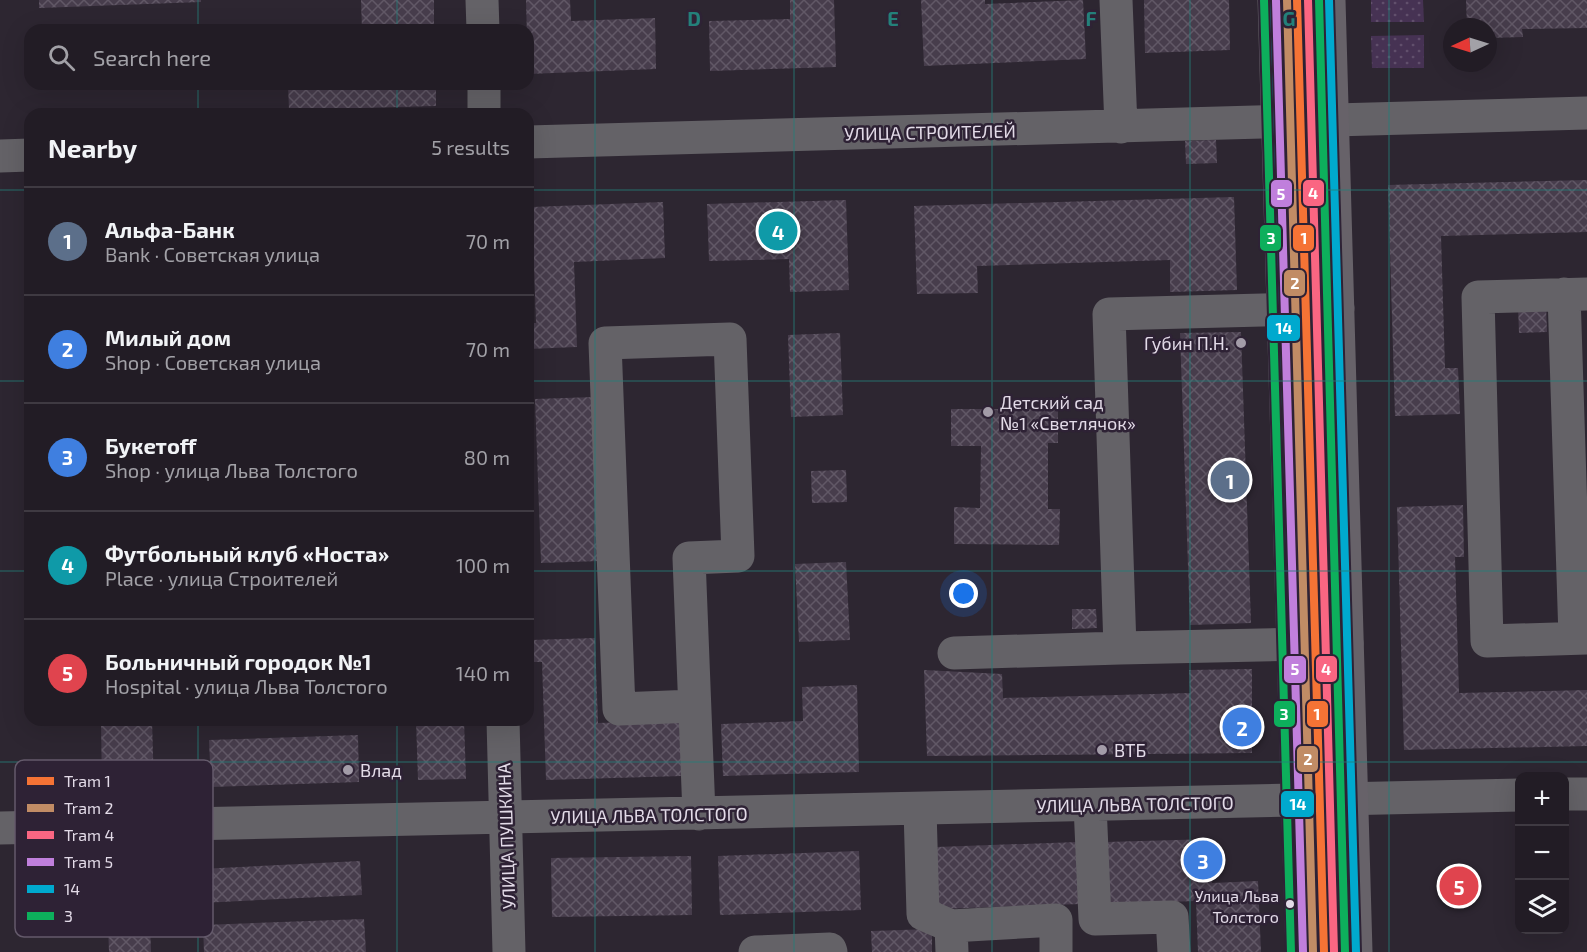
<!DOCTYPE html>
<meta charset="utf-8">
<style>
:root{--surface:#221c25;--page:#2a252d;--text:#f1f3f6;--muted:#a2a1a7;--line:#3f3a42;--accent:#b45309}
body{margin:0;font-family:"Exo 2",sans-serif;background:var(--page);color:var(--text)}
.controls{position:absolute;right:18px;bottom:18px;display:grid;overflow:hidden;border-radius:12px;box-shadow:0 6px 24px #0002}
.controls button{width:54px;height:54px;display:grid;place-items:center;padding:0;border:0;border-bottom:2px solid var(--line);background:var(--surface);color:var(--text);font:30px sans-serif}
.compass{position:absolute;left:1443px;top:18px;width:54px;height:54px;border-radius:50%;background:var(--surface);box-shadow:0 6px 24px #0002;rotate:266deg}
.you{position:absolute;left:964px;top:594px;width:21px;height:21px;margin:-15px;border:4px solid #fff;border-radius:50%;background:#1a73e8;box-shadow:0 0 0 9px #1a73e833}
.badge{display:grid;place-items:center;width:39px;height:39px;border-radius:50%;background:var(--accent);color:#fff;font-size:20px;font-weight:700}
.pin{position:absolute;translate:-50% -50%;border:3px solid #fff;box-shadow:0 2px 6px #0006}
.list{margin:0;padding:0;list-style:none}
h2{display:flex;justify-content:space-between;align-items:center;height:78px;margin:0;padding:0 24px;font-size:26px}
h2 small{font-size:20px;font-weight:400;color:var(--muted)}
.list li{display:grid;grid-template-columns:39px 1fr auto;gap:18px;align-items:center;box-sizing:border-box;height:108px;padding:0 24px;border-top:2px solid var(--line)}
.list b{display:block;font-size:22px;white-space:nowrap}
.list p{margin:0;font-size:20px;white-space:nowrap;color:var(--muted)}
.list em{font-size:20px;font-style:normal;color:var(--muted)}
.icon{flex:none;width:33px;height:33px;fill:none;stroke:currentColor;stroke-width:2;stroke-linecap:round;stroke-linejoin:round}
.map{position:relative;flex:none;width:1587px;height:952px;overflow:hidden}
.search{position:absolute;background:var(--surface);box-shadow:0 6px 24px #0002;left:24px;top:24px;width:510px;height:66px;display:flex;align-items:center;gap:15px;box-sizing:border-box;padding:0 21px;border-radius:18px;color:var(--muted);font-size:22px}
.panel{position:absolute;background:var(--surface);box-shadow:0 6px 24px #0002;left:24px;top:108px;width:510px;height:618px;border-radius:18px}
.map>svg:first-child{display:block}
.grass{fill:url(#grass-dots)}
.building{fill:url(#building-cross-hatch)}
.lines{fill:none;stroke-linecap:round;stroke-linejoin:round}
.minor{stroke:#646267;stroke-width:33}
.major{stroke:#676269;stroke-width:33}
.bus-1-casing{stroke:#2e2235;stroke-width:12}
.bus-2-casing{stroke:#2e2235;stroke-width:12}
.bus-1{stroke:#00a9ce;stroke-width:8}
.bus-2{stroke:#0daf5c;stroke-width:8}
.tram-1-casing{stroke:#2e2235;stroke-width:12}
.tram-2-casing{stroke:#2e2235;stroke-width:12}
.tram-3-casing{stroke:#2e2235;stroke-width:12}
.tram-4-casing{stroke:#2e2235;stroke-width:12}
.tram-1{stroke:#f57335;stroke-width:8}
.tram-2{stroke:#c18c65;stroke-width:8}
.tram-3{stroke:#fa6682;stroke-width:8}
.tram-4{stroke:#c07fdc;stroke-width:8}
.grid{fill:none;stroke:#24807a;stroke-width:1.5;stroke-opacity:0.55}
.poi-dot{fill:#a39ca8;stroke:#2e2235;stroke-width:2}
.bus-dot{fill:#e3dbe8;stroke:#2e2235;stroke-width:2}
.labels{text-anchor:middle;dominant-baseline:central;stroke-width:5;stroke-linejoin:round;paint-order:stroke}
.bus-label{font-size:16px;fill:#e3dbe8;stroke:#2e2235;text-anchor:end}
.street-label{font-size:18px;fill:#e3dbe8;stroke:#2e2235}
.poi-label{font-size:18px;fill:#e3dbe8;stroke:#2e2235;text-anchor:start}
.key{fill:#2e2235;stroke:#645a6b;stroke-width:1.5}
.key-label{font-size:16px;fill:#e3dbe8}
.grid-label{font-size:20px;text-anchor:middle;font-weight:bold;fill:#24807a;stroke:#2e2235;stroke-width:5;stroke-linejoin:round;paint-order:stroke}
.line-badge{stroke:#2e2235;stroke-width:2}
.badge-label{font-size:16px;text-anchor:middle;font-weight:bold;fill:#fff}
</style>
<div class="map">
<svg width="1587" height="952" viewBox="0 0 1587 952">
<defs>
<pattern id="grass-dots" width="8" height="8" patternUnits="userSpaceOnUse" patternTransform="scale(1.5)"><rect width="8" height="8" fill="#463253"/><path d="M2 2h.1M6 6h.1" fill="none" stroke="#614f6c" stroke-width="1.8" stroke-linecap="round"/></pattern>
<pattern id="building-cross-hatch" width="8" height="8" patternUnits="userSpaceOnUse" patternTransform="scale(1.5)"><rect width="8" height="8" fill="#473d4c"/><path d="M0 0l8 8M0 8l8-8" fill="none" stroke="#615866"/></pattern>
</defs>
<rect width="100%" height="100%" fill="#2d2631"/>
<path class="grass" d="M1371 0H1423L1424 22H1371Z
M1424 35V68H1372L1371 36Z"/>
<path class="building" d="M39 0H201V2L39 8Z
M361 0H434V30H362Z
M526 0H570L571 21 655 18 656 69 528 74Z
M790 0H834L836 67 710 71 709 21 790 19Z
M921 0H985V4L1083 0 1086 59 924 66Z
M1144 0H1229L1230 50 1145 53Z
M1466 0H1587V28L1522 29 1523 37 1488 38V27H1467Z
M288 84H436V106L289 110Z
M1216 140 1217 163 1186 164 1185 141Z
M1587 180V232L1441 236 1445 368H1458L1460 414 1395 416 1388 185Z
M1234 197 1237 290 1170 292V260L977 266 978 293 917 294 914 206Z
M846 200 849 290 790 292 789 259 709 261 707 204Z
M663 202 665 258 574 262 577 347 528 349V323H536L532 207Z
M1546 305 1547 332 1519 333 1518 306Z
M1241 332 1251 623 1190 625 1180 333Z
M840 333 843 415 791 417 788 335Z
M594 397 600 561 541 563 535 399Z
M951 409H1058V443H1048V509H1060L1059 545 954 544V507L980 508 981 446H951Z
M846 470 847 502 812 503 811 471Z
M1463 505 1464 557H1455L1459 693 1587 690V746L1404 750 1397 507Z
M846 562 850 640 799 642 795 564Z
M1072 609H1096L1097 628 1072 629Z
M595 638 598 723 681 720 682 776 546 780 542 662H531V640Z
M1252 669V753L927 756 924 670 1002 674 1003 698 1190 693 1189 670Z
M857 685 859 772 723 776 721 724 803 721 802 687Z
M101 720H152L154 788 102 790Z
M416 720H464L466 779 418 780Z
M358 735 359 782 211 787 209 740Z
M1211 839 1212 883 1258 881 1261 952H1198L1196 901 1109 904 1106 842Z
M1078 842 1080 904 938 909 936 847Z
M859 851 861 910 720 915 718 856Z
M691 856 692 915 552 917 551 858Z
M360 861 362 895 201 903 199 869Z
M148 870 151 952H109L106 872Z
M364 919 366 952H204L203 925Z
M932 929V952H872L871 931Z"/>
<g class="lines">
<path class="minor" d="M482 0 483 30
M1116 0 1121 127
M484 84V114
M528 142 1587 113
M0 156 30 155
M1564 294 1575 638
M1587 294 1478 297 1487 641 1587 638
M1120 648 1347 643
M954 653 1120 648 1109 314 1338 308
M694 706 619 709 605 343 730 339 738 556 689 558 699 814
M503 720 509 952
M1564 794H1587
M1090 805 1095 919 1172 917 1174 952
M920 809 923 914 951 926
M0 828 1520 795
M755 952 830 949 831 952
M952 952 951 926 1056 920V952"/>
<path class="major" d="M1274 0 1302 952
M1329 0 1356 952"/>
<defs>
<path id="bus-1" d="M1274 0 1302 952
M1329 0 1356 952"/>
<path id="bus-2" d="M1264 0 1291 952
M1319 0 1345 952"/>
</defs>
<use href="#bus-1" class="bus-1-casing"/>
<use href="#bus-2" class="bus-2-casing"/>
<use href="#bus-1" class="bus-1"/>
<use href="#bus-2" class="bus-2"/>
<defs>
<path id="tram-1" d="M1297 0 1324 952"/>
<path id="tram-2" d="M1287 0 1313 952"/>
<path id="tram-3" d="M1308 0 1334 952"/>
<path id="tram-4" d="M1276 1 1303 952"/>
</defs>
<use href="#tram-1" class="tram-1-casing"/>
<use href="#tram-2" class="tram-2-casing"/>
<use href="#tram-3" class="tram-3-casing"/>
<use href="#tram-4" class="tram-4-casing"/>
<use href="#tram-1" class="tram-1"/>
<use href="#tram-2" class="tram-2"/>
<use href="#tram-3" class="tram-3"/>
<use href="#tram-4" class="tram-4"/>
</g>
<path class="grid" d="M198 0V30M397 0V30M595 0V952M794 0V952M992 0V952M1190 0V952M1389 0V952M198 84V114M397 84V114M0 190H30M528 190H1587M0 381H30M528 381H1587M0 571H30M528 571H1587M198 720V952M397 720V952M0 762H1587"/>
<g class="poi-dot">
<circle cx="1241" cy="343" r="6"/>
<circle cx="988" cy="412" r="6"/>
<circle cx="1102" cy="750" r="6"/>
<circle cx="348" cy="770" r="6"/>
</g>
<circle class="bus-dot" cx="1290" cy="904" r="5"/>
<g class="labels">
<g class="bus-label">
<text x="1279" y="895">Улица Льва<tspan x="1279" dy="21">Толстого</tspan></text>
</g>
<g class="street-label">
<text transform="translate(930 132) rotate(-1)">УЛИЦА СТРОИТЕЛЕЙ</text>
<text transform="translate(1135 804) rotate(-1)">УЛИЦА ЛЬВА ТОЛСТОГО</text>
<text transform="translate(649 815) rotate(-1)">УЛИЦА ЛЬВА ТОЛСТОГО</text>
<text transform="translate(506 836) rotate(-92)">УЛИЦА ПУШКИНА</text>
</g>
<g class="poi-label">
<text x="1229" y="343" text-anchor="end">Губин П.Н.</text>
<text x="1000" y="402">Детский сад<tspan x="1000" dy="21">№1 «Светлячок»</tspan></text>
<text x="1114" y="750">ВТБ</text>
<text x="360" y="770">Влад</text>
</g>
</g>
<rect x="15" y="760" width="198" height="177" rx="9" class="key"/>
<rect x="27" y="777" width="27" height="8" fill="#f57335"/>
<rect x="27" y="804" width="27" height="8" fill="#c18c65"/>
<rect x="27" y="831" width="27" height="8" fill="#fa6682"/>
<rect x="27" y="858" width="27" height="8" fill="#c07fdc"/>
<rect x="27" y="885" width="27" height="8" fill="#00a9ce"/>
<rect x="27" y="912" width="27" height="8" fill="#0daf5c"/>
<g class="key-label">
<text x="64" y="787">Tram 1</text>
<text x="64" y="814">Tram 2</text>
<text x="64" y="841">Tram 4</text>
<text x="64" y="868">Tram 5</text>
<text x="64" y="895">14</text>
<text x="64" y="922">3</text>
</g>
<g class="grid-label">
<text x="694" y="26">D</text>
<text x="893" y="26">E</text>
<text x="1091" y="26">F</text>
<text x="1289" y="26">G</text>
</g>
<g class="line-badge">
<rect x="1302" y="179" width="23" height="28" rx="6" fill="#fa6682"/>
<rect x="1270" y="179" width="23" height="29" rx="6" fill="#c07fdc"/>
<rect x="1259" y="224" width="23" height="28" rx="6" fill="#0daf5c"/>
<rect x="1292" y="224" width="23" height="28" rx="6" fill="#f57335"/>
<rect x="1283" y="269" width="23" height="28" rx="6" fill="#c18c65"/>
<rect x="1266" y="314" width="35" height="28" rx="6" fill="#00a9ce"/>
<rect x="1315" y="655" width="23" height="28" rx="6" fill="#fa6682"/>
<rect x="1283" y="655" width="24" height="29" rx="6" fill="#c07fdc"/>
<rect x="1273" y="700" width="23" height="28" rx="6" fill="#0daf5c"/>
<rect x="1306" y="700" width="23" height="28" rx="6" fill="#f57335"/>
<rect x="1296" y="745" width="23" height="28" rx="6" fill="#c18c65"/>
<rect x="1280" y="790" width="35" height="28" rx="6" fill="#00a9ce"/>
</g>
<g class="badge-label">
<text x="1313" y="199">4</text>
<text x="1281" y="200">5</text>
<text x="1271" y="244">3</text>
<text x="1304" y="244">1</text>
<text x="1295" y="289">2</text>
<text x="1284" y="334">14</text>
<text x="1326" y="675">4</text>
<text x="1295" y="675">5</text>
<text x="1284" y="720">3</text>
<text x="1317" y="720">1</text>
<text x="1308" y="765">2</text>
<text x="1298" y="810">14</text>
</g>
</svg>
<div class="controls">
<button>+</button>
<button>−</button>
<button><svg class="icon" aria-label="layers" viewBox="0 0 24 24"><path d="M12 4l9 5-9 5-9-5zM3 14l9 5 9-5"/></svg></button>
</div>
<svg class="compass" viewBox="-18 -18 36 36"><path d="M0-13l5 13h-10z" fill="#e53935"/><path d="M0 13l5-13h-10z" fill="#a2a1a7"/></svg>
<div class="you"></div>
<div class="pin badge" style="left:1230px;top:480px;background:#5c6f8a">1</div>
<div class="pin badge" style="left:1242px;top:727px;background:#3f7fe0">2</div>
<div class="pin badge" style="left:1203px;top:860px;background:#3f7fe0">3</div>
<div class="pin badge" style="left:778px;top:231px;background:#0f9aa8">4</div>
<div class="pin badge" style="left:1459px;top:886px;background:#e0444e">5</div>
<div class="search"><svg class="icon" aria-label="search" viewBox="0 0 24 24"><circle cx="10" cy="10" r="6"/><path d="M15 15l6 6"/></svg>Search here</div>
<section class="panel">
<h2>Nearby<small>5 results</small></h2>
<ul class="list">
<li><span class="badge" style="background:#5c6f8a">1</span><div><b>Альфа-Банк</b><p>Bank · Советская улица</p></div><em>70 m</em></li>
<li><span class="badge" style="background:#3f7fe0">2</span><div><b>Милый дом</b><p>Shop · Советская улица</p></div><em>70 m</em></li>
<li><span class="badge" style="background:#3f7fe0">3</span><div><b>Букетoff</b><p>Shop · улица Льва Толстого</p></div><em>80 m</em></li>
<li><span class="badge" style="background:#0f9aa8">4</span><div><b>Футбольный клуб «Носта»</b><p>Place · улица Строителей</p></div><em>100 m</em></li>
<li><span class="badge" style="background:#e0444e">5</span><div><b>Больничный городок №1</b><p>Hospital · улица Льва Толстого</p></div><em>140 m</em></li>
</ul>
</section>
</div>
